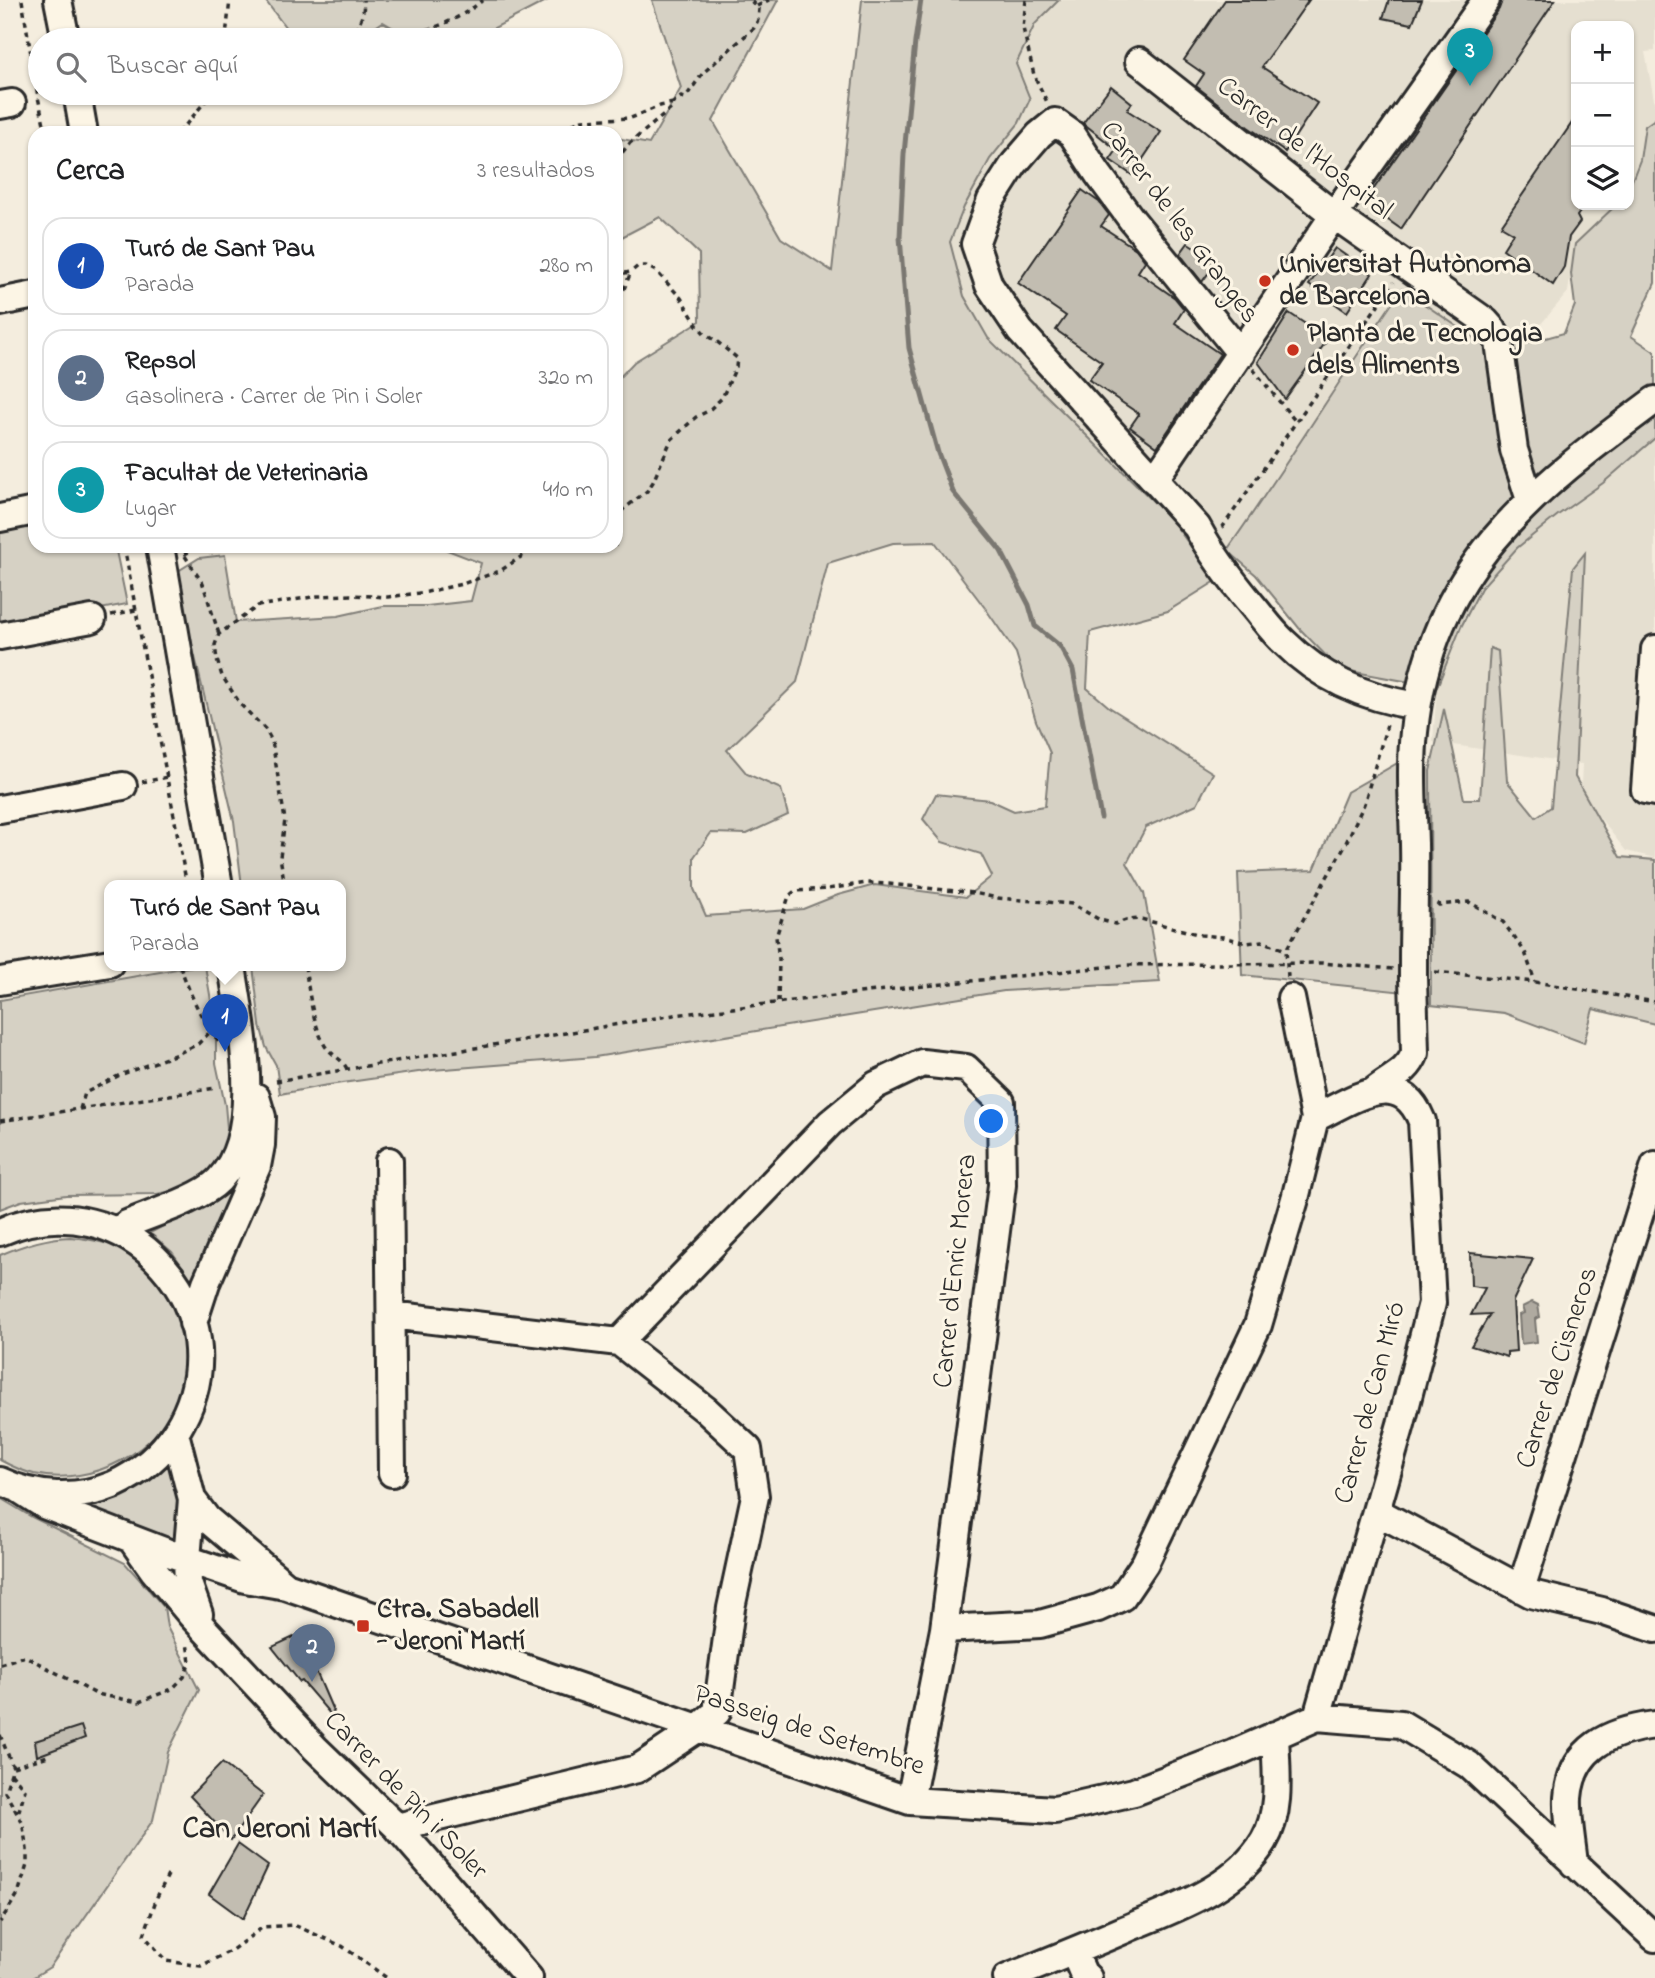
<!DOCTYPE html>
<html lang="es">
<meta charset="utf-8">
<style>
:root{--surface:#fff;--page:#f2f2f2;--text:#202124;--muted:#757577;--line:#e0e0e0;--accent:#2563eb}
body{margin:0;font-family:"Indie Flower",sans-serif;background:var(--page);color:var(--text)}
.controls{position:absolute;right:21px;top:21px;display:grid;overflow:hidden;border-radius:14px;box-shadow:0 2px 5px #0004}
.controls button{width:63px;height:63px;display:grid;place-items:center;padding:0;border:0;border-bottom:2px solid var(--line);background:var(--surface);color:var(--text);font:35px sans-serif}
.you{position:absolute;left:992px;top:1122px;width:24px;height:24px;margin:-18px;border:5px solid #fff;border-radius:50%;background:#1a73e8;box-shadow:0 0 0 10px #1a73e833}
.badge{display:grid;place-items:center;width:46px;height:46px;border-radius:50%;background:var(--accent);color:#fff;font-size:23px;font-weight:700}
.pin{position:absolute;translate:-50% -58px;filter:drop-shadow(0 2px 4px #0008)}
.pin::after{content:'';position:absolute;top:37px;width:24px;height:21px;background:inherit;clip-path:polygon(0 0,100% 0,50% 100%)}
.popup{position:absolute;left:104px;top:880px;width:242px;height:91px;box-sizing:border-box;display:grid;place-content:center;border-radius:14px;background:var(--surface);filter:drop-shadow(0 2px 5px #0005);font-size:23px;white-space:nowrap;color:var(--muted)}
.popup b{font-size:26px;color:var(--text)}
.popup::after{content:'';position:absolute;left:50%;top:100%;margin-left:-14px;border:14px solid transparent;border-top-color:var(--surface)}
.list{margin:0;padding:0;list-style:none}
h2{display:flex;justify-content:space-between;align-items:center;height:91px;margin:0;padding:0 28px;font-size:30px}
h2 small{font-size:23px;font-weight:400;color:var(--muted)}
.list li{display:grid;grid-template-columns:46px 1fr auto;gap:21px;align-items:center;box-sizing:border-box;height:98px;margin:0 14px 14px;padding:0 14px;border:2px solid var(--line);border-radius:21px}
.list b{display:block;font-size:26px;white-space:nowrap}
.list p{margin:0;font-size:23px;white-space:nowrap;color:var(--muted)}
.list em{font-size:23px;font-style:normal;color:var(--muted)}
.icon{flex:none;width:38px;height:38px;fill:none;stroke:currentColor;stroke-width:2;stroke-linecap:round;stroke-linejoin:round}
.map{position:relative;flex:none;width:1655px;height:1978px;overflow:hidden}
.search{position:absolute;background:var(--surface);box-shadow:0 2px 5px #0004;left:28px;top:28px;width:595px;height:77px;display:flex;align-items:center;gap:18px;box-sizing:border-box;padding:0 24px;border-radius:38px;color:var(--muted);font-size:26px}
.panel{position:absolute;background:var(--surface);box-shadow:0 2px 5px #0004;left:28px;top:126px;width:595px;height:427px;border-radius:21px}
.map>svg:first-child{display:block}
.built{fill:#e5dfd0}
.green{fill:#d6d1c4;stroke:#807e78;stroke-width:2;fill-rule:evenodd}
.water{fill:#afaaa0;stroke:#7a7771;stroke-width:2}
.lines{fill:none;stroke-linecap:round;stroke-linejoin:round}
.stream{stroke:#7a7771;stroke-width:5}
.building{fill:#c2bdb1;stroke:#2b2b2b;stroke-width:2}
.minor-casing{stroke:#2b2b2b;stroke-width:32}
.path{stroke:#2b2b2b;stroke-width:3.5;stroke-dasharray:5 5;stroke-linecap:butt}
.minor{stroke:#fcf5e5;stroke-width:26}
.minor-bridge-casing{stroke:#2b2b2b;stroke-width:32;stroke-linecap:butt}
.minor-bridge{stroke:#fcf5e5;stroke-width:26}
.poi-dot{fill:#c8321e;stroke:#fcf5e5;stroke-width:2.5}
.labels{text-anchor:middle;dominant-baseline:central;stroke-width:6;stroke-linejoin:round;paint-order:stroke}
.street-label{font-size:28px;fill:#2b2b2b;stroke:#fcf5e5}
.poi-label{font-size:28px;font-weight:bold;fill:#2b2b2b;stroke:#fcf5e5;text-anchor:start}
.neighbourhood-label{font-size:30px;font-weight:bold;fill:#2b2b2b;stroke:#fcf5e5}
</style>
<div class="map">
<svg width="1655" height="1978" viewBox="0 0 1655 1978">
<rect width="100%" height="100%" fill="#f4edde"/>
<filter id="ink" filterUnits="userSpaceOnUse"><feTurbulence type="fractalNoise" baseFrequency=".0143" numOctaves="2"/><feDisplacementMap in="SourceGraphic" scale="14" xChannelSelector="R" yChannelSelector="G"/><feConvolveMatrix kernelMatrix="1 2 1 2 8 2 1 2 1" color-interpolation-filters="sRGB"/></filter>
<g filter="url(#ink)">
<path class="built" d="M1059 0H1655V51L1645 52 1655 105V119L1645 126 1640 160 1629 188V26H1576V205H1616L1575 244 1568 292 1524 344 1480 342 1402 289 1351 361 1261 503 1227 550 1198 556 1170 518 988 338 964 296 950 242 964 207 990 159 1019 123 1030 99 1016 64 1035 24Z
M1655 438V858L1626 851 1589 804 1581 785 1582 764 1433 742 1437 687 1461 627 1481 588 1517 548 1558 515 1603 483Z"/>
<path class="green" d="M265 0H548L471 40H414L383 22 356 40H295Z
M652 0H778L713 121 781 238 832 271 862 0H1059L1035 24 1016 64 1030 99 1019 123 990 159 964 207 950 242 964 296 988 338 1170 518 1216 581 1168 611 1090 632 1087 688 1109 707 1213 773 1197 804 1146 827 1127 863 1144 893 1160 982 1004 991 595 1057 432 1070 322 1086 280 1094 276 1065 266 1047 260 1025 253 966H340V886H242L234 821 175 573 199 558 225 555 236 622 338 616 383 606H427L471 601 481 563 447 550 448 546H616V381L634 362 700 321 699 254 660 217 616 240V138L649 144 681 88ZM935 542 985 608 1016 653 1036 721 1050 753 1045 806 1014 811 990 800 936 794 923 819 942 842 981 854 992 876 966 897 875 885 838 895 803 909 706 916 694 889V857L711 833 747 834 788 815 781 789 747 774 727 750 797 682 828 563 893 543Z
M1655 119V283L1631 336 1655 352V438L1603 483 1558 515 1517 548 1481 588 1461 627 1437 687 1339 669 1299 628 1256 575 1227 550C1288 464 1342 375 1402 289L1480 342 1524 344 1564 333 1575 305 1571 274 1575 244 1616 205H1629V188L1640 160 1645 126Z
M35 521V546H115L127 604 0 628V527Z
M1585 553 1575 777 1620 857 1655 860V1024L1593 1009 1584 1043 1504 1013 1431 1005 1430 771 1444 709 1464 799H1480L1490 648 1498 651 1507 781 1536 817 1551 807 1573 568Z
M1401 761 1404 992 1242 975 1238 873 1314 870 1347 792Z
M194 966H205L216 1029V1063L225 1105 228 1139 219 1161 204 1178 183 1189 157 1194 66 1195 21 1201 0 1209V1000Z
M237 1172 242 1173 194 1283 172 1252 150 1233 197 1208Z
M70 1237C89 1239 109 1242 126 1251 174 1277 197 1344 180 1394 161 1451 93 1487 34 1474 22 1471 11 1466 0 1460V1255C23 1245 45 1238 70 1237Z
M168 1463 176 1488 187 1508 180 1546 67 1506 144 1480Z
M0 1498 32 1517 125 1563 164 1607 167 1627 199 1690 168 1752 153 1820 50 1967 32 1978H0Z"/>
<path class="water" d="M1532 1302 1538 1305 1540 1317 1535 1319 1537 1342 1521 1344 1519 1315 1524 1313 1522 1307Z"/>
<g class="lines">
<path class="stream" d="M921 0 915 42 904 154 900 237 909 348 938 453 953 492 1001 551 1029 605 1035 626 1060 646 1073 670 1101 818"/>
</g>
<path class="building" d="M1225 0H1309L1262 67 1317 103 1285 152 1248 127 1196 86 1204 74 1184 60Z
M1389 0H1422L1412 24 1383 18Z
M1502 0H1555L1401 229 1364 203 1499 9Z
M1111 86 1132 103 1127 110 1161 132 1132 175 1110 160 1117 150 1083 123Z
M1576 117V205H1585L1577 216 1580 222 1569 237 1564 267 1553 285 1503 249 1513 233 1501 226Z
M1082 190 1099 202 1109 215 1101 226 1136 249 1145 261 1138 272 1175 298 1184 309 1175 323 1220 354 1157 447 1130 427 1139 414 1089 380 1102 362 1056 330 1066 316 1018 283Z
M1188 243 1217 261 1202 282 1180 254Z
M1335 248 1372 274 1347 312 1309 285Z
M1289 313 1328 339 1285 399 1258 362Z
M1470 1253 1533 1259 1513 1301 1516 1351 1507 1352V1357L1471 1346 1490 1314 1471 1315 1485 1288 1471 1286Z
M300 1634 334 1713 331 1715 302 1681 300 1682 272 1647Z
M81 1726 85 1738 37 1756 35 1741Z
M222 1763 263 1795 231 1840 190 1796Z
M238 1844 268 1866 243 1919 209 1894Z"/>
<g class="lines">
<defs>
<path id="minor" d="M58 0 66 40
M1139 61 1334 215 1485 321 1493 330 1499 342 1514 450 1530 500
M77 93 84 133
M0 105 12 103
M0 302 35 295
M1241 354 1132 220 1098 174 1072 134 1055 122 1039 135 1014 164 991 200 975 244 989 285 1020 331 1197 527C1212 555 1232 581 1252 605 1263 618 1272 631 1284 642 1321 679 1366 698 1417 706
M1154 480 1334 215 1486 0
M0 518 35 511
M160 546 219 886
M0 636 92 619
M1655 649 1645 790 1655 792
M0 809 123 786
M1413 961C1413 922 1415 883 1414 844 1413 806 1410 769 1414 732 1430 569 1532 491 1655 400
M0 981 110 963
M1373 1092C1389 1078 1407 1074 1415 1053L1413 977
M1315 1118C1353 1100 1399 1065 1422 1121L1432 1303 1401 1424 1317 1717
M389 1161 392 1473
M117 1231 127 1224C151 1214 202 1198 219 1180 265 1132 241 1026 232 966
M0 1232C125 1175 249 1313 177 1430 162 1454 139 1473 113 1485 77 1500 36 1498 0 1481
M391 1315 619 1342
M193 1323 206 1283 257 1166 261 1145 262 1117 256 1097
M619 1342 830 1123 876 1085 922 1063 966 1068 1001 1102 1002 1185 944 1629 910 1801
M175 1433 192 1499 207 1519 285 1585
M19 1489 44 1505 166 1552 245 1579 286 1586 910 1801 1055 1810 1134 1792 1233 1754 1317 1717 1401 1724 1469 1765 1655 1938
M192 1499 187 1559 188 1583 199 1614
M1376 1511 1531 1594 1602 1611 1655 1629
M132 1540 154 1571 191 1615 315 1748 397 1827 529 1978
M1521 1589 1655 1165
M944 1629 1040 1624 1098 1608 1122 1597 1145 1563 1258 1325 1295 1199 1315 1118 1291 998
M397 1827 637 1769 697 1729 717 1712 731 1608 755 1496 748 1449 706 1410 619 1342
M1574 1864C1572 1843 1567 1819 1568 1798 1572 1747 1610 1731 1655 1725
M1074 1952 1083 1973 1088 1978
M1007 1978C1047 1962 1087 1946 1126 1929 1175 1908 1235 1889 1264 1841 1282 1811 1276 1769 1275 1735"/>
</defs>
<use href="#minor" class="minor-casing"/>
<path class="path" d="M22 0 38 97 46 133
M1026 0 1023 28 1034 75 1047 102
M757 6 769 0
M224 40 226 36 230 0
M354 40C355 25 366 18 363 0
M361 40C375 33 387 30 402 29L407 34C435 30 461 18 483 0
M179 133 208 98 209 93
M554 133 582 120 631 118 660 106 673 103
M616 160 630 143 671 109 673 103 681 97 685 98 703 73 754 28 758 20 759 9 750 0
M616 267 625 273 631 272 638 266H646L656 271 681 298 697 325 705 334 715 340 737 358 736 367 722 398 708 411 696 417 671 440 653 482 647 491 616 515
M616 308 631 272
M1253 369 1296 422
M1222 528 1394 282
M124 546 187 886
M184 554 205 546
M185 556 203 584 219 634
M111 615 136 610
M142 782 168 777
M285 886 280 857 285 820 272 741 265 729 241 705 222 676 217 660 215 645 219 634 258 606 318 596 351 595 388 597 427 592 462 584 500 571 537 546
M1437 903 1439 905 1469 902 1503 922 1525 952 1535 982
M180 966C190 993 201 1021 220 1043H223
M305 966C309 992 312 1020 324 1044 329 1054 342 1058 347 1069
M1435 972 1535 982 1655 1002
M1288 977 1286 950 1344 847 1364 804 1388 721
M778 1002 779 959 776 937 789 896 795 891 828 889 867 883 889 884 974 893 997 898 1072 904 1100 920 1115 924 1126 920 1141 919 1201 935 1223 937 1247 943 1262 941 1286 950
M276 1081 674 1015 876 991 1124 965 1322 963 1393 969
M80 1109 85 1093 120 1075 177 1054 198 1044 210 1032
M0 1121 216 1088
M0 1664 25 1656 96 1694 139 1702 172 1689 184 1677 190 1662 187 1643
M0 1735 13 1767 5 1792 22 1822 27 1849V1865L18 1894 0 1922
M13 1767 51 1755
M11 1773 25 1790 18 1814
M168 1875 157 1897 144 1935 166 1961 201 1966 232 1950 263 1927 294 1925 342 1946 387 1978"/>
<use href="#minor" class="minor"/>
<defs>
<path id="minor-bridge" d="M1413 977V961"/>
</defs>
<use href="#minor-bridge" class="minor-bridge-casing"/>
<use href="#minor-bridge" class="minor-bridge"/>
</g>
</g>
<g class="poi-dot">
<circle cx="1265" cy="281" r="7"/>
<circle cx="1293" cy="350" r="7"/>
<rect x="356" y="1619" width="14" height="14" rx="3.5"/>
</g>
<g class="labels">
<g class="street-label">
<text transform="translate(1304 149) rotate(38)">Carrer de l'Hospital</text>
<text transform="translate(1179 223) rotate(53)">Carrer de les Granges</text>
<text transform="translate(956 1271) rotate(-84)">Carrer d'Enric Morera</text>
<text transform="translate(1558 1368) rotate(-72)">Carrer de Cisneros</text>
<text transform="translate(1371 1403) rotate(-75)">Carrer de Can Miró</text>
<text transform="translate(809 1731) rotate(18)">Passeig de Setembre</text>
<text transform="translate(405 1796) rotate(46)">Carrer de Pin i Soler</text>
</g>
<g class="poi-label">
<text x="1279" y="265">Universitat Autònoma<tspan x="1279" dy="32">de Barcelona</tspan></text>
<text x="1307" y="334">Planta de Tecnologia<tspan x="1307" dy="32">dels Aliments</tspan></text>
<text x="377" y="1610">Ctra. Sabadell<tspan x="377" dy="32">- Jeroni Martí</tspan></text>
</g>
<g class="neighbourhood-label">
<text x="280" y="1830">Can Jeroni Martí</text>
</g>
</g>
</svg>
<div class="controls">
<button>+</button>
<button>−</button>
<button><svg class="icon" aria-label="layers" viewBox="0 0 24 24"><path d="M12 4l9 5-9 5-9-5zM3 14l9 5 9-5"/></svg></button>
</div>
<div class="you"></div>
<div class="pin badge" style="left:225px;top:1052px;background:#1a4fb4">1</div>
<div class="popup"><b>Turó de Sant Pau</b>Parada</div>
<div class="pin badge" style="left:312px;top:1682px;background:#5c6f8a">2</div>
<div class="pin badge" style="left:1470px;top:86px;background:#0f9aa8">3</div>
<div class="search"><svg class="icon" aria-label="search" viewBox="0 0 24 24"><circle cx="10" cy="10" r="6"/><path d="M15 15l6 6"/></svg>Buscar aquí</div>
<section class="panel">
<h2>Cerca<small>3 resultados</small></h2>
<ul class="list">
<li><span class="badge" style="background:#1a4fb4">1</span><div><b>Turó de Sant Pau</b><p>Parada</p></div><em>280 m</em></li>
<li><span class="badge" style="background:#5c6f8a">2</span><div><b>Repsol</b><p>Gasolinera · Carrer de Pin i Soler</p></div><em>320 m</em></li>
<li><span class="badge" style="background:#0f9aa8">3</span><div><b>Facultat de Veterinaria</b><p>Lugar</p></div><em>410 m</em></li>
</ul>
</section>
</div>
